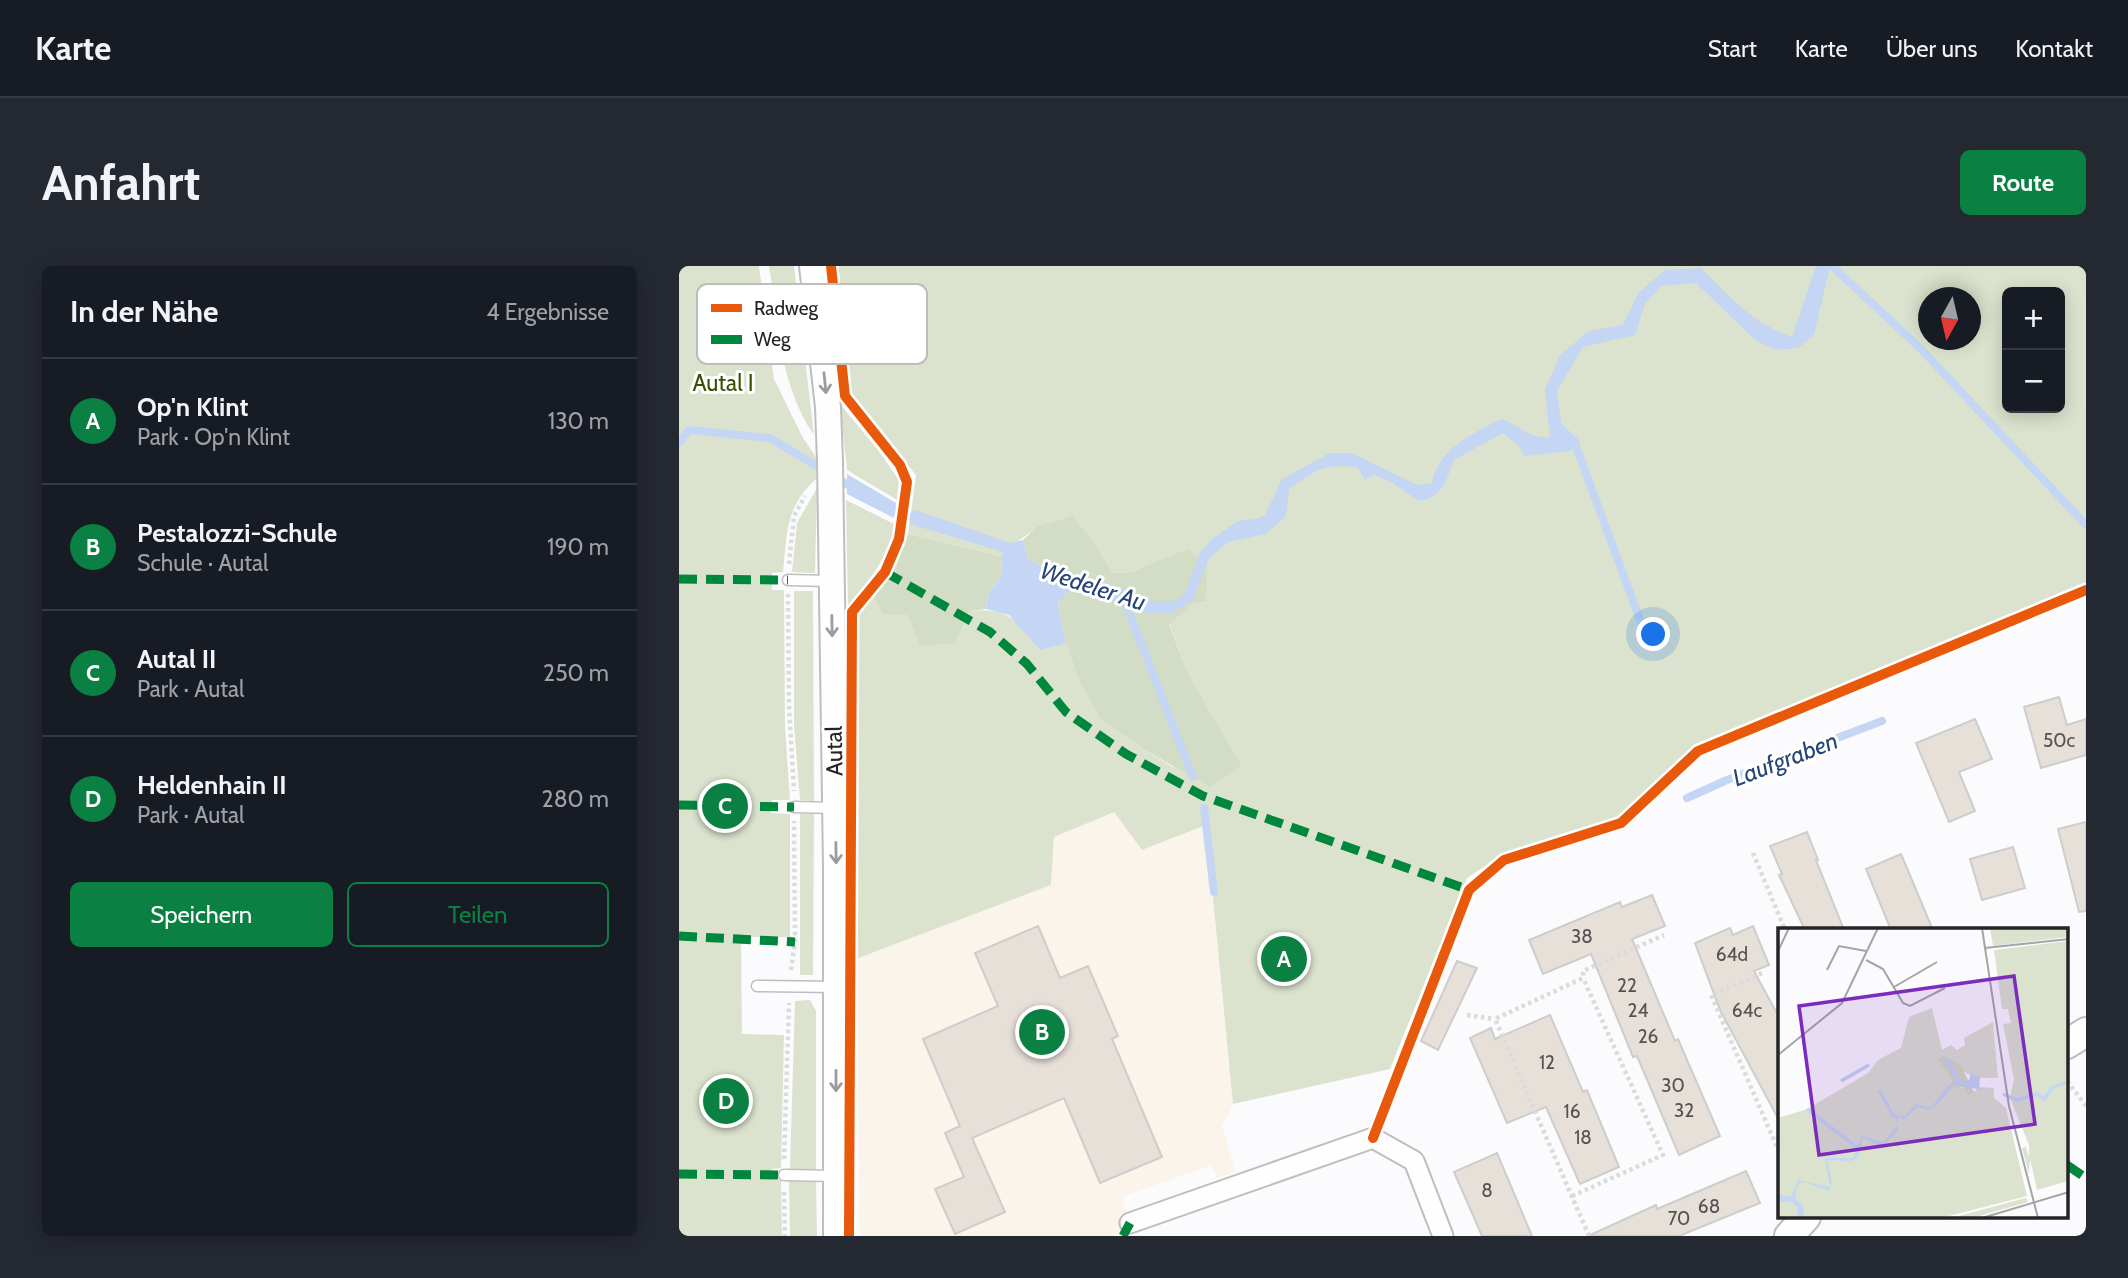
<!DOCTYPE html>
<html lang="de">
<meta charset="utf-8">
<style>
:root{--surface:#171b24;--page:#242831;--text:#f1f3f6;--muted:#9ea1a6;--line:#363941;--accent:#0b8043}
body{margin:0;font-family:Cabin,sans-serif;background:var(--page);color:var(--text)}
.controls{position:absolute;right:21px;top:21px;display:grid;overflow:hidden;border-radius:10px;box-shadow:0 4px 18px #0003}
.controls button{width:63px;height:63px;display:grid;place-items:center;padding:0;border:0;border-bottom:2px solid var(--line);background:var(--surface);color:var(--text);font:35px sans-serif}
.compass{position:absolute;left:1239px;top:21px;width:63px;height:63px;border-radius:50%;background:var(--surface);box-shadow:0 4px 18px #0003;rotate:188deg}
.you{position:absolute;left:975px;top:369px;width:24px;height:24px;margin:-18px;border:5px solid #fff;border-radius:50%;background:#1a73e8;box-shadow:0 0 0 10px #1a73e833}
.badge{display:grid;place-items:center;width:46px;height:46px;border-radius:50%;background:var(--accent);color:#fff;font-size:23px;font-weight:700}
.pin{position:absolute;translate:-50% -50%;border:4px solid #fff;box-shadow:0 2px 7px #0006}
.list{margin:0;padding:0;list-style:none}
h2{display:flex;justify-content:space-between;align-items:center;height:91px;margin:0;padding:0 28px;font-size:30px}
h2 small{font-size:23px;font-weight:400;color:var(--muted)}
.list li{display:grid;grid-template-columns:46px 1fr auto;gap:21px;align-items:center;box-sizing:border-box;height:126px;padding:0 28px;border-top:2px solid var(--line)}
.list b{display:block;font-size:26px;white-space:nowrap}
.list p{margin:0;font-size:23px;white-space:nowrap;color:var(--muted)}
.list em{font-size:23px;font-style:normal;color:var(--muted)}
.actions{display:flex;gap:14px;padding:21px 28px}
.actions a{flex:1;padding:16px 0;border:2px solid var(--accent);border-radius:10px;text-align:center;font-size:24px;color:var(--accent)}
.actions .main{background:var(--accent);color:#fff}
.map{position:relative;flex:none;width:1407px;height:970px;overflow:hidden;border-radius:10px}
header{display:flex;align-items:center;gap:42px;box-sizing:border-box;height:98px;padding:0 35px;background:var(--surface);border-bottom:2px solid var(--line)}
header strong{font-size:33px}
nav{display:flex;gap:38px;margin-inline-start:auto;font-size:24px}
.intro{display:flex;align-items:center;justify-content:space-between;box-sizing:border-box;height:168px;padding:0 42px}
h1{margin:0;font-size:49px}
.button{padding:18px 32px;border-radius:10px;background:var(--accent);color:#fff;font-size:24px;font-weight:700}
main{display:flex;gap:42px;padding:0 42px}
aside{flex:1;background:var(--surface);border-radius:10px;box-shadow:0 4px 18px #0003}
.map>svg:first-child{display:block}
.education{fill:#faf4ea}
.green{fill:#dbe3ce;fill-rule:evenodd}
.forest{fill:#d3dcc4}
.water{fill:#c4d6f3}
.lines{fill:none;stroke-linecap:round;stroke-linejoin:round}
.stream{stroke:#c4d6f3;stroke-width:8}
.building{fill:#e6e0d9;stroke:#cdcdcd;stroke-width:2}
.service-casing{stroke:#bebebf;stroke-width:13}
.minor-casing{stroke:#bebebf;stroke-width:23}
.tertiary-casing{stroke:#bebebf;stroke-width:28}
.secondary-casing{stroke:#bebebf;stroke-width:32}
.path{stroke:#dbdbdc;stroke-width:4.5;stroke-dasharray:3.5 3.5;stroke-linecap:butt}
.service{stroke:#fefeff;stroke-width:10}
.minor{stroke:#fefeff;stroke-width:19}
.tertiary{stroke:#fefeff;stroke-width:24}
.secondary{stroke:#fefeff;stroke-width:28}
.quiet{stroke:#00873e;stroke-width:9;stroke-dasharray:18 9;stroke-linecap:butt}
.cycleway-casing{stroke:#fff;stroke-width:15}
.cycleway{stroke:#e8590c;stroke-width:10}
.oneway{stroke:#9c9b9d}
.labels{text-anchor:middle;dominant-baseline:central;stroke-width:6;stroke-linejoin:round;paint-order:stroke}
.number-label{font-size:19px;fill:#545252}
.park-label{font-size:23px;fill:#3c4d03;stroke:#fff}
.street-label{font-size:23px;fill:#242325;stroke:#fff}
.water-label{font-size:24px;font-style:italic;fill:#254477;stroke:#fff}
.inset-river{fill:none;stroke:#c4d6f3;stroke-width:3.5}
.inset-road{fill:none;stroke:#a5a5a7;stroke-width:2}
.view{fill:#7b2cbf;fill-opacity:0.15;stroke:#7b2cbf;stroke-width:3.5}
.inset-edge{fill:none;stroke:#242325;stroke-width:3.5}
.key{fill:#fff;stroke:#bdbdbe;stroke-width:2}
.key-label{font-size:19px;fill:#242325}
</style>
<header>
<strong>Karte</strong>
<nav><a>Start</a><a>Karte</a><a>Über uns</a><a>Kontakt</a></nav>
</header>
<div class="intro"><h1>Anfahrt</h1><a class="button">Route</a></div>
<main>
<aside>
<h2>In der Nähe<small>4 Ergebnisse</small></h2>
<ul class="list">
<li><span class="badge">A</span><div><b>Op'n Klint</b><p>Park · Op'n Klint</p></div><em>130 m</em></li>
<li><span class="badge">B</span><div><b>Pestalozzi-Schule</b><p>Schule · Autal</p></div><em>190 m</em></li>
<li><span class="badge">C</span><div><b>Autal II</b><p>Park · Autal</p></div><em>250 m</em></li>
<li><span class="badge">D</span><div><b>Heldenhain II</b><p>Park · Autal</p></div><em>280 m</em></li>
</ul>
<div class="actions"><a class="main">Speichern</a><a>Teilen</a></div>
</aside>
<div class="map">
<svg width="1407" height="970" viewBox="0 0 1407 970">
<rect width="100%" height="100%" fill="#fbfbfd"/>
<path class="education" d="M435 545 463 584 528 559 554 838 543 861 557 906 538 912 532 899 443 931 451 957 434 970H181L177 693 372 619 375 571Z"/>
<path class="green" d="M0 0H80L95 113 124 172 137 191V213C106 241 108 268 104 306L93 307V324H105L106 460 111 534H93L92 547 111 548V671H62L63 768 105 769 102 902 93 903 94 914H102L103 970H0Z
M90 0H115L135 169C101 120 99 57 90 0Z
M158 0H1407V318L1019 479 943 550 823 589 788 612 711 803 554 838 527 559 463 584 435 546 375 571 372 619 177 693 179 352 194 330 204 347 229 349 274 377 291 345C333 341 336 356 361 384L387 378 401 417 421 453 464 483 494 501 563 500 508 405 490 357 513 339 527 335 509 284 452 306 434 307 417 279 357 261C345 273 332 277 322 290L229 268 237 209 171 129ZM1328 26H1381V142H1328ZM1250 32H1292V74H1250Z
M161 138 199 184 220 214 218 234 168 204Z
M138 222 136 307 113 306 118 257Z
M167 234 215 258C212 290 188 316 169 341Z
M115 325H134L135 535 121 534 115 460Z
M121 548H135L134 709H121Z
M131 734 137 745V904L111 903 116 735Z
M110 915 137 916 138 970H111Z"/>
<path class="forest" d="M393 250 417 279 434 307 452 306 509 283 528 299 527 335 513 339 490 358 508 405 563 500 531 521 464 483 421 453 401 417 387 378 379 336 402 314 375 308 349 292 344 274 357 261Z
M229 268 322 290 323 309 309 328 307 343 291 345 275 377 241 380 229 349 204 348 194 330 214 304Z"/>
<path class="water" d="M1137 0H1151L1135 69 1119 82 1097 84 1077 75 1017 17 983 20 966 38 956 69 904 81 878 125 882 157 901 175 891 185 846 190 839 179 824 167 775 194C767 214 765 231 740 235L712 216 695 209 686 214 678 201C644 198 637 204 610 223L607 250 587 268 549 276 530 292 513 335 492 348 467 347 412 326 392 324 379 336 387 378 361 384 330 349 307 343 309 328 323 309 322 290 324 286 231 258 234 243 331 277 344 274 349 292 375 308 424 316 475 335H497L506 327 521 286 533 273 559 255 577 253 586 249 603 213 651 187H673L738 219 753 217C758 184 795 166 823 153 846 162 844 170 871 172L866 123 881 89 910 65 944 59 959 27 986 4 1022 2C1050 30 1075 58 1113 71Z
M168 208 217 237 215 252 168 228Z"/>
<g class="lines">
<path class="stream" d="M1153 0 1242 83 1407 259
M895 175 964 362
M0 177 10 164 91 172 176 223
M208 241 241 255
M444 331 514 511
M1008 532 1048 514 1203 455
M525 542 535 626"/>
</g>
<path class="building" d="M1380 431 1388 459 1407 453V489L1362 502 1345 441Z
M1296 453 1313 493 1280 506 1296 545 1270 556 1237 477Z
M1407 556V645L1400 646 1379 563Z
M1128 566 1139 594H1137L1165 664H1126L1100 609 1103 608 1091 580Z
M1334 581 1346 622 1303 634 1291 593Z
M1222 588 1254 664H1212L1187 603Z
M973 629 986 660 953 673 996 775 999 773 1041 870 1000 889 958 790 954 791 912 688 864 708 850 674 941 636 943 641Z
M359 660 381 712 409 700 439 770 433 773 483 891 421 917 385 832 293 872 326 946 276 968 256 923 285 911 266 867 281 860 244 773 319 740 296 687Z
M1074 660 1090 699 1075 705 1101 753V856L1041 744 1016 677 1051 662 1054 669Z
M778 695 798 702 759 784 742 775Z
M871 749 904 826 908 824 940 901 901 918 867 841 828 857 791 772 812 762 816 773Z
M818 887 853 970H803L775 906Z
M1067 905 1081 937 1000 970H909L977 939 978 943Z"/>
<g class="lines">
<defs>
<path id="service" d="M109 314 152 315
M115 541 156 542
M78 720 157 721
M105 909 156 910"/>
<path id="minor" d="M451 957 694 872 735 895 764 970"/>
<path id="tertiary" d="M133 0 149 141 151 195 157 601V970"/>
<path id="secondary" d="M1388 778 1407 766
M1110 970 1127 951"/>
</defs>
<use href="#service" class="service-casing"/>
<use href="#minor" class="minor-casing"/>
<use href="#tertiary" class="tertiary-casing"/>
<use href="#secondary" class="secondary-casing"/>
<path class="path" d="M110 298 115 250 126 230
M109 328 110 441 115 525
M1074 587 1106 664
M112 704 116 676 115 555
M1083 707 1032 729 1101 888
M788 749 816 753
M1388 815 1407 840
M105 893 110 737
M105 926 106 970
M893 930 984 889 904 712
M910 970 816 753 904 712V705L985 669"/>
<use href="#service" class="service"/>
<use href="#minor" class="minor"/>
<use href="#tertiary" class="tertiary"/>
<use href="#secondary" class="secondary"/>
<path class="quiet" d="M206 306 311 366 348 398 387 446 447 488 524 530 790 624
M0 313 109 314
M0 539 115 541
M0 670 116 676
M1388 899 1407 912
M0 908 105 909
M444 970 451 957"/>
<defs>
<path id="cycleway" d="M152 0 166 130 221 199 228 216 220 273 206 306 173 346 170 970
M694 872 790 624 825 594 942 557 1019 485 1407 324"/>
</defs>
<use href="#cycleway" class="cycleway-casing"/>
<use href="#cycleway" class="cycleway"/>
</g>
<defs><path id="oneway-shaft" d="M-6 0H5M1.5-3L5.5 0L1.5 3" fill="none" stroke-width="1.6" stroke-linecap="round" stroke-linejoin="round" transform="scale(1.75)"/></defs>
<g class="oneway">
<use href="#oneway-shaft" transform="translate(146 117) rotate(84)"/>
<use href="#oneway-shaft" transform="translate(153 360) rotate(89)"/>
<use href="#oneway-shaft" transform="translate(157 587) rotate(89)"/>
<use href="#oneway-shaft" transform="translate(157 815) rotate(90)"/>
</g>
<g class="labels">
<g class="number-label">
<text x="1380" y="474">50c</text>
<text x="903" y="670">38</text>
<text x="1053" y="688">64d</text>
<text x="948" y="719">22</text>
<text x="959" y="744">24</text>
<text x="1068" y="744">64c</text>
<text x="969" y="770">26</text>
<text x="868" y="796">12</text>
<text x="994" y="819">30</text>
<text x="1005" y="844">32</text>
<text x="893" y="845">16</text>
<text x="904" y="871">18</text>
<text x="808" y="924">8</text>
<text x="1030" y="940">68</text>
<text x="1000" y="952">70</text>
</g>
<g class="park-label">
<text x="44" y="117">Autal I</text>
</g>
<g class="street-label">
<text transform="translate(155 485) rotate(-91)">Autal</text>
</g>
<g class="water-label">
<text transform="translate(414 320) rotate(18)">Wedeler Au</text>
<text transform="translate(1106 493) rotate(-21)">Laufgraben</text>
</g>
</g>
<g transform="translate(1099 662)">
<rect width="290" height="290" fill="#fbfbfd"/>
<path d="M212 0H290V9L215 18ZM290 13V253L259 262 252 231 251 246 244 220 248 219 251 229V217L232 170 236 151 225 96 233 95 230 81H224L216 22ZM154 80 164 122 173 117 179 122 187 117 186 110 215 94 220 150H199L160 132 174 152 171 156 196 164 201 159 216 160V170L228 180 249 268 163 290H0V190L29 181 90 145 100 132 123 120 131 89ZM248 270 250 274 194 290H173Z" fill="#dbe3ce"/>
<path d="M164 128 182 136 196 164 191 167 184 159 169 162 174 152 160 132Z" fill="#d3dcc4"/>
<path d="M193 145 202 150 201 160 216 164 173 156 169 166 153 182 139 179 127 191 120 189V202L106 217 100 218 85 209 80 230 72 233 49 232 54 254 51 263 26 254 19 257 17 271 26 279 25 290H19L20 279 14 274 0 273V266L13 269 20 252 52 259 47 230H75L84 208 106 214 120 196 116 187 127 188 138 176 153 180 171 156 178 153 190 155Z" fill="#c4d6f3"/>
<path class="inset-river" d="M167 129 182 155M63 153 91 137M101 162 116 189M225 166 239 172 259 166 266 171 274 160 291 153M29 181 81 221"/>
<path class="inset-road" d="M204 0 231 178 260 290M207 20 291 11M0 23 11 0M88 32 105 41 125 75 132 78 167 60M49 42 61 18 88 23M116 59 159 34M0 127 64 75 100 0M204 290 291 264"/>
<path class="view" d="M236 48 257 196 41 227 21 78Z"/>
<rect width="290" height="290" class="inset-edge"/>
</g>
<rect x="18" y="18" width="230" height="80" rx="10" class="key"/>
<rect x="32" y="38" width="31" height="8" fill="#e8590c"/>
<rect x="32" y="69" width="31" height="9" fill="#00873e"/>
<g class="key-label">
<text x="75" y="49">Radweg</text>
<text x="75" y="80">Weg</text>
</g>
</svg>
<div class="controls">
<button>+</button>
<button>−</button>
</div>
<svg class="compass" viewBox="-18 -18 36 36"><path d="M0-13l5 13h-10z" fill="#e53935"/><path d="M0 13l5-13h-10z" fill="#9ea1a6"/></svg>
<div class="you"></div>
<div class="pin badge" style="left:605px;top:693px">A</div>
<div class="pin badge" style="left:363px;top:766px">B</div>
<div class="pin badge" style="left:46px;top:540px">C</div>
<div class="pin badge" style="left:47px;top:835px">D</div>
</div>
</main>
